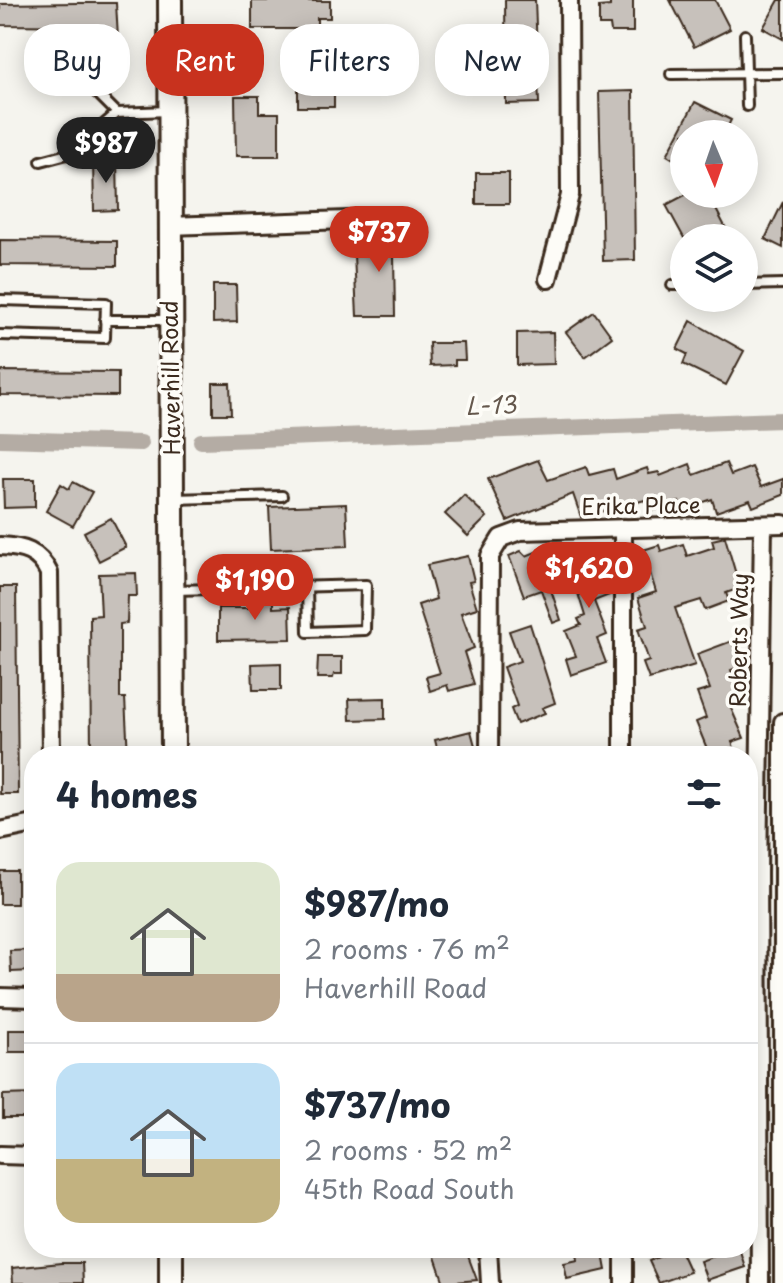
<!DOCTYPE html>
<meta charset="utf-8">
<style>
:root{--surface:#fff;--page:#f6f6f7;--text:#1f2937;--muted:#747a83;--line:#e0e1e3;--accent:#c8321e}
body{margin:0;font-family:"Playpen Sans",sans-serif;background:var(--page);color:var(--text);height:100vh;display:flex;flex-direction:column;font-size:30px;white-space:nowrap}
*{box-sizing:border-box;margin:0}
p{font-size:26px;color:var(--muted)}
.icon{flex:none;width:44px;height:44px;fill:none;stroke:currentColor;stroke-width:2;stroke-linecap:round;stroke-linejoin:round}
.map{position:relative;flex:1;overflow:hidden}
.sheet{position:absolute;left:24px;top:746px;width:734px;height:512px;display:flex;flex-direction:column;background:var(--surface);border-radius:32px;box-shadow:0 4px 20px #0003}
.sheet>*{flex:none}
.guide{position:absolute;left:24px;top:24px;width:736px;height:72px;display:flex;gap:16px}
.needle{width:52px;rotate:178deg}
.fabs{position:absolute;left:670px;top:120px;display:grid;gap:16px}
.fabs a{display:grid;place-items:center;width:88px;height:88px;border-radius:50%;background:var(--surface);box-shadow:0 4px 20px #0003;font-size:40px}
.price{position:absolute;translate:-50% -68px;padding:0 18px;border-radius:28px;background:var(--accent);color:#fff;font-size:26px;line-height:52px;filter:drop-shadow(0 2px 4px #0008)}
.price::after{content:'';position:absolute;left:50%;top:48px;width:24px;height:18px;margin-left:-12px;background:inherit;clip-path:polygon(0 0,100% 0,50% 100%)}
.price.active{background:#222;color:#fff}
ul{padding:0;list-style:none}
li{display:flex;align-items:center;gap:24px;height:200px;padding:0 32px}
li+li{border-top:2px solid var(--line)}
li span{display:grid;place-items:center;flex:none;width:224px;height:160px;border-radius:24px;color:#555}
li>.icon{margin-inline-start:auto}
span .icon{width:96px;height:96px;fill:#fffc;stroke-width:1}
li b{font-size:34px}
h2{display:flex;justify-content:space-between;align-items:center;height:96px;padding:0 32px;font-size:34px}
.pill{padding:0 28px;border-radius:32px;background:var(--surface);box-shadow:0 4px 20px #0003;font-size:28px;line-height:72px}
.pill.active{background:var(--accent);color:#fff}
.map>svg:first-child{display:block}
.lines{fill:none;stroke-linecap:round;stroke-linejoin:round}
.canal{stroke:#b4aca4;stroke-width:16}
.building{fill:#c7c1bb;stroke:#3b2a1e;stroke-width:2}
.lane-casing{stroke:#3b2a1e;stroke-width:14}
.street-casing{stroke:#3b2a1e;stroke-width:22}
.secondary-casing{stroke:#3b2a1e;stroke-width:28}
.lane{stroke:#fdfcf7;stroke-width:8}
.street{stroke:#fdfcf7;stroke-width:16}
.secondary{stroke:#fdfcf7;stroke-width:22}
.labels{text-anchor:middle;stroke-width:7;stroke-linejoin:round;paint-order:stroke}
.street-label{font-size:22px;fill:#3b2a1e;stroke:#fdfcf7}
.water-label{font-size:24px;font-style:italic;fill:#65584d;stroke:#fdfcf7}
</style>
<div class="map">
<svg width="783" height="1283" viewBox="0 0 783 1283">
<rect width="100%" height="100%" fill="#f5f4ee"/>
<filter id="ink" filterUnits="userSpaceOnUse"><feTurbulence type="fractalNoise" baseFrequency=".0125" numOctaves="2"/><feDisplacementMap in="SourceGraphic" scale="16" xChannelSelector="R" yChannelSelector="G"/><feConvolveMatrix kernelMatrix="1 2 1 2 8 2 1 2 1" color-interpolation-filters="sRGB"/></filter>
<g filter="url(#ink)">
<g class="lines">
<!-- canal -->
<g class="canal">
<path d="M0,439L141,443"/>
<path d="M201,441L783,420"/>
</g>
</g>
<!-- building -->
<g class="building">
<path d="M505,0H535L539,103L506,104Z"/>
<path d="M610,0H633V32H611L610,25H599V7L610,6Z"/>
<path d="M670,0H715L730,29L694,47Z"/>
<path d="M779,0H783V39L763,28Z"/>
<path d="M252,1H330V18H317V29H252Z"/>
<path d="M79,3H116L119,56L98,57L97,26L0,25V4Z"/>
<rect x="298" y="79" width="36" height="28"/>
<path d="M633,91L635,260L603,261L599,92Z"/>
<path d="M235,96H259V113H279V156H236Z"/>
<path d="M695,102L731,120L724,134H684V165L667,155Z"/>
<path d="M117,159L118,210L94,211L93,160Z"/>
<rect x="476" y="173" width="33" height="31"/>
<path d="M687,194H708L731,238H684L666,205Z"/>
<path d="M783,202V248L765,239Z"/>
<path d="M403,223V255H394L395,316H357L354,255H378V224Z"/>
<path d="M0,240L117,241V266L0,265Z"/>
<path d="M213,285H236L237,322L213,323Z"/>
<path d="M594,312L612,337L585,357L566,332Z"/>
<path d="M691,321L744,351L726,385L683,364L687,354L677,349Z"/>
<path d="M553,332L554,364L517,365V333Z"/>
<path d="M429,343H464L465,360H455V365L430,366Z"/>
<path d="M0,371L118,372V396L0,395Z"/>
<path d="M213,383H230L231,414H213Z"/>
<path d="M538,460L548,480L586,467L589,475L613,469L616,479L647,468L649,474L659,472L660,476L690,464L694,475L726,463L731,475L752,467L761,487L783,479V495L753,507L750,500L716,512L712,499L682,510L679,502L649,512L645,500L581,517L573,494L507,521L488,479Z"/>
<path d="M3,479H35V507L4,508Z"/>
<path d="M73,482L92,492L73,526L46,511L61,484L69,489Z"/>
<path d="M464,495L487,517L468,536L445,514Z"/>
<path d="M346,504L348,546L271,549L269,507Z"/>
<path d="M111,518L126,547L99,561L84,532Z"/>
<path d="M725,537L740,588L726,593L729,601L705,610L701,600L675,608L695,665L649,679L643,663L649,661L638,629L647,626L638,598L656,592L643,550L659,545L661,551L683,544L687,556L714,547L712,540Z"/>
<path d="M606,547L612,563L602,567L612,594L594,601L607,635L597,639L606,663L571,675L566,659L576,656L566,631L581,625L578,619L585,616L568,561Z"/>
<path d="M521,551L526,556L538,551L561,620L553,623L541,590L524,596L509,556Z"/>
<path d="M468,556L474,581L469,582L477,608L461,613L474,648L464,652L474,684L449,691L447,685L430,691L426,677L440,673L418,605L436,599L427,565Z"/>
<path d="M136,573L137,596H128L127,623L120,624V698H125L128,756H91L90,616L101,615L99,574Z"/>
<path d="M0,587H16L18,794H0Z"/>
<path d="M253,596H273V608L290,607L291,639L218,640V608H253Z"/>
<path d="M530,624L555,703L542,708L545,713L517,724L511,709L517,706L503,667L520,661L509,631Z"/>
<path d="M732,641L742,666L731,670L742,702L730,706L744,738L732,742L737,756H710L696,722L706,718L697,693L710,689L697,654Z"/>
<path d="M318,657H342V674H334L333,678H317Z"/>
<path d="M281,663V690H253L252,664Z"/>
<path d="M385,698V719L350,720L349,699Z"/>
<path d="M471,731L477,753L439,756L435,740Z"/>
<rect x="0" y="871" width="17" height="33"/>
<path d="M34,950V971L11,972L10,951Z"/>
<rect x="9" y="1030" width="25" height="22"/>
<path d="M34,1094V1118H3V1095Z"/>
<path d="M432,1248H465L477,1280L444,1283Z"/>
<path d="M679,1248L690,1272L659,1283L649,1261Z"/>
<path d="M715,1248H739L745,1267L707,1280L700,1261L718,1255Z"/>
<path d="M602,1249L606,1270L567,1279L564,1263L578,1260L577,1254Z"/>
<path d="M61,1263H82L83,1283H13L12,1268Z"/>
</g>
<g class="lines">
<!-- lane casing -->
<g class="lane-casing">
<g id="lane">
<path d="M745,35L747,106"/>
<path d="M33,51L61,57L117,113L168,111"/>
<path d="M671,74L783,73"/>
<path d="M41,161L71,153L117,113"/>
<path d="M672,285H684"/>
<path d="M744,285L783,284"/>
<path d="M0,300L106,303L105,338L0,335"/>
<path d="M105,320H169"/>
<path d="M173,499L282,496"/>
<path d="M174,590L366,585L365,630L308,632L307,586"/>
</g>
</g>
<!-- street casing -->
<g class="street-casing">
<g id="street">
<path d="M168,226L348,220"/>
<path d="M548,279L570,195L569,0"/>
<path d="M623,528V756"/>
<path d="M0,546C23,547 39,551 49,573L51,756"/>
<path d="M489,756L490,556L501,538L520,531L783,524"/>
<path d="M0,831L34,824"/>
<path d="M0,997L34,998"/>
<path d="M0,1155L34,1156"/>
<path d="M488,1248L490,1283"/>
<path d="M624,1248V1283"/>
<path d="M760,1283L758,873L763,525"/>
<path d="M783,1283V722"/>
</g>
</g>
<!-- secondary casing -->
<g class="secondary-casing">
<g id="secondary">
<path d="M170,0L173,756"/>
<path d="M171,1248V1283"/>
</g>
</g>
<!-- lane -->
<use href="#lane" class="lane"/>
<!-- street -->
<use href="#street" class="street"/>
<!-- secondary -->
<use href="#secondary" class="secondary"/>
</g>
</g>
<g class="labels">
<!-- street labels -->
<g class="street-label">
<text transform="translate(171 378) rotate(-91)" y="8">Haverhill Road</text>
<text transform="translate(641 506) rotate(-1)" y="8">Erika Place</text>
<text transform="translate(739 640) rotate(-89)" y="8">Roberts Way</text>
</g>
<!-- water labels -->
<g class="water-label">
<text transform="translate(491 406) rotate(-2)" y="8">L-13</text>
</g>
</g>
</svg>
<div class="fabs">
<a><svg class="needle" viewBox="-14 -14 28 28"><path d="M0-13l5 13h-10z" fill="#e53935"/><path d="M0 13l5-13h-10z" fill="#747a83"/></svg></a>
<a><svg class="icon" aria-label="layers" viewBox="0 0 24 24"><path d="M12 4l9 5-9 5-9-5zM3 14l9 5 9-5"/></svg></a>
</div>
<b class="price active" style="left:106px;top:185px">$987</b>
<b class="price" style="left:379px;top:274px">$737</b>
<b class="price" style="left:589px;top:610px">$1,620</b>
<b class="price" style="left:255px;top:622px">$1,190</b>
<div class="guide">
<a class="pill">Buy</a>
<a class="pill active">Rent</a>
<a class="pill">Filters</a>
<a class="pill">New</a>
</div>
<section class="sheet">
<h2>4 homes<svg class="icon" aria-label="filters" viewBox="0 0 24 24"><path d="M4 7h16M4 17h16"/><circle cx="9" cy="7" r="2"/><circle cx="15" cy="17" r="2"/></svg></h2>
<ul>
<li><span style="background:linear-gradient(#dfe7d0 70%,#b9a48a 0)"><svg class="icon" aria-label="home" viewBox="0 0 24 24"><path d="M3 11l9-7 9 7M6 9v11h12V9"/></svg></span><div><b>$987/mo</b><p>2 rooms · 76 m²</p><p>Haverhill Road</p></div></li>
<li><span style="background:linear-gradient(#bfe0f5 60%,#c2b280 0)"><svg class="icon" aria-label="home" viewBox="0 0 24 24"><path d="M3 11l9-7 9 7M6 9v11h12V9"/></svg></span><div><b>$737/mo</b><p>2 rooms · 52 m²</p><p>45th Road South</p></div></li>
</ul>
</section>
</div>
